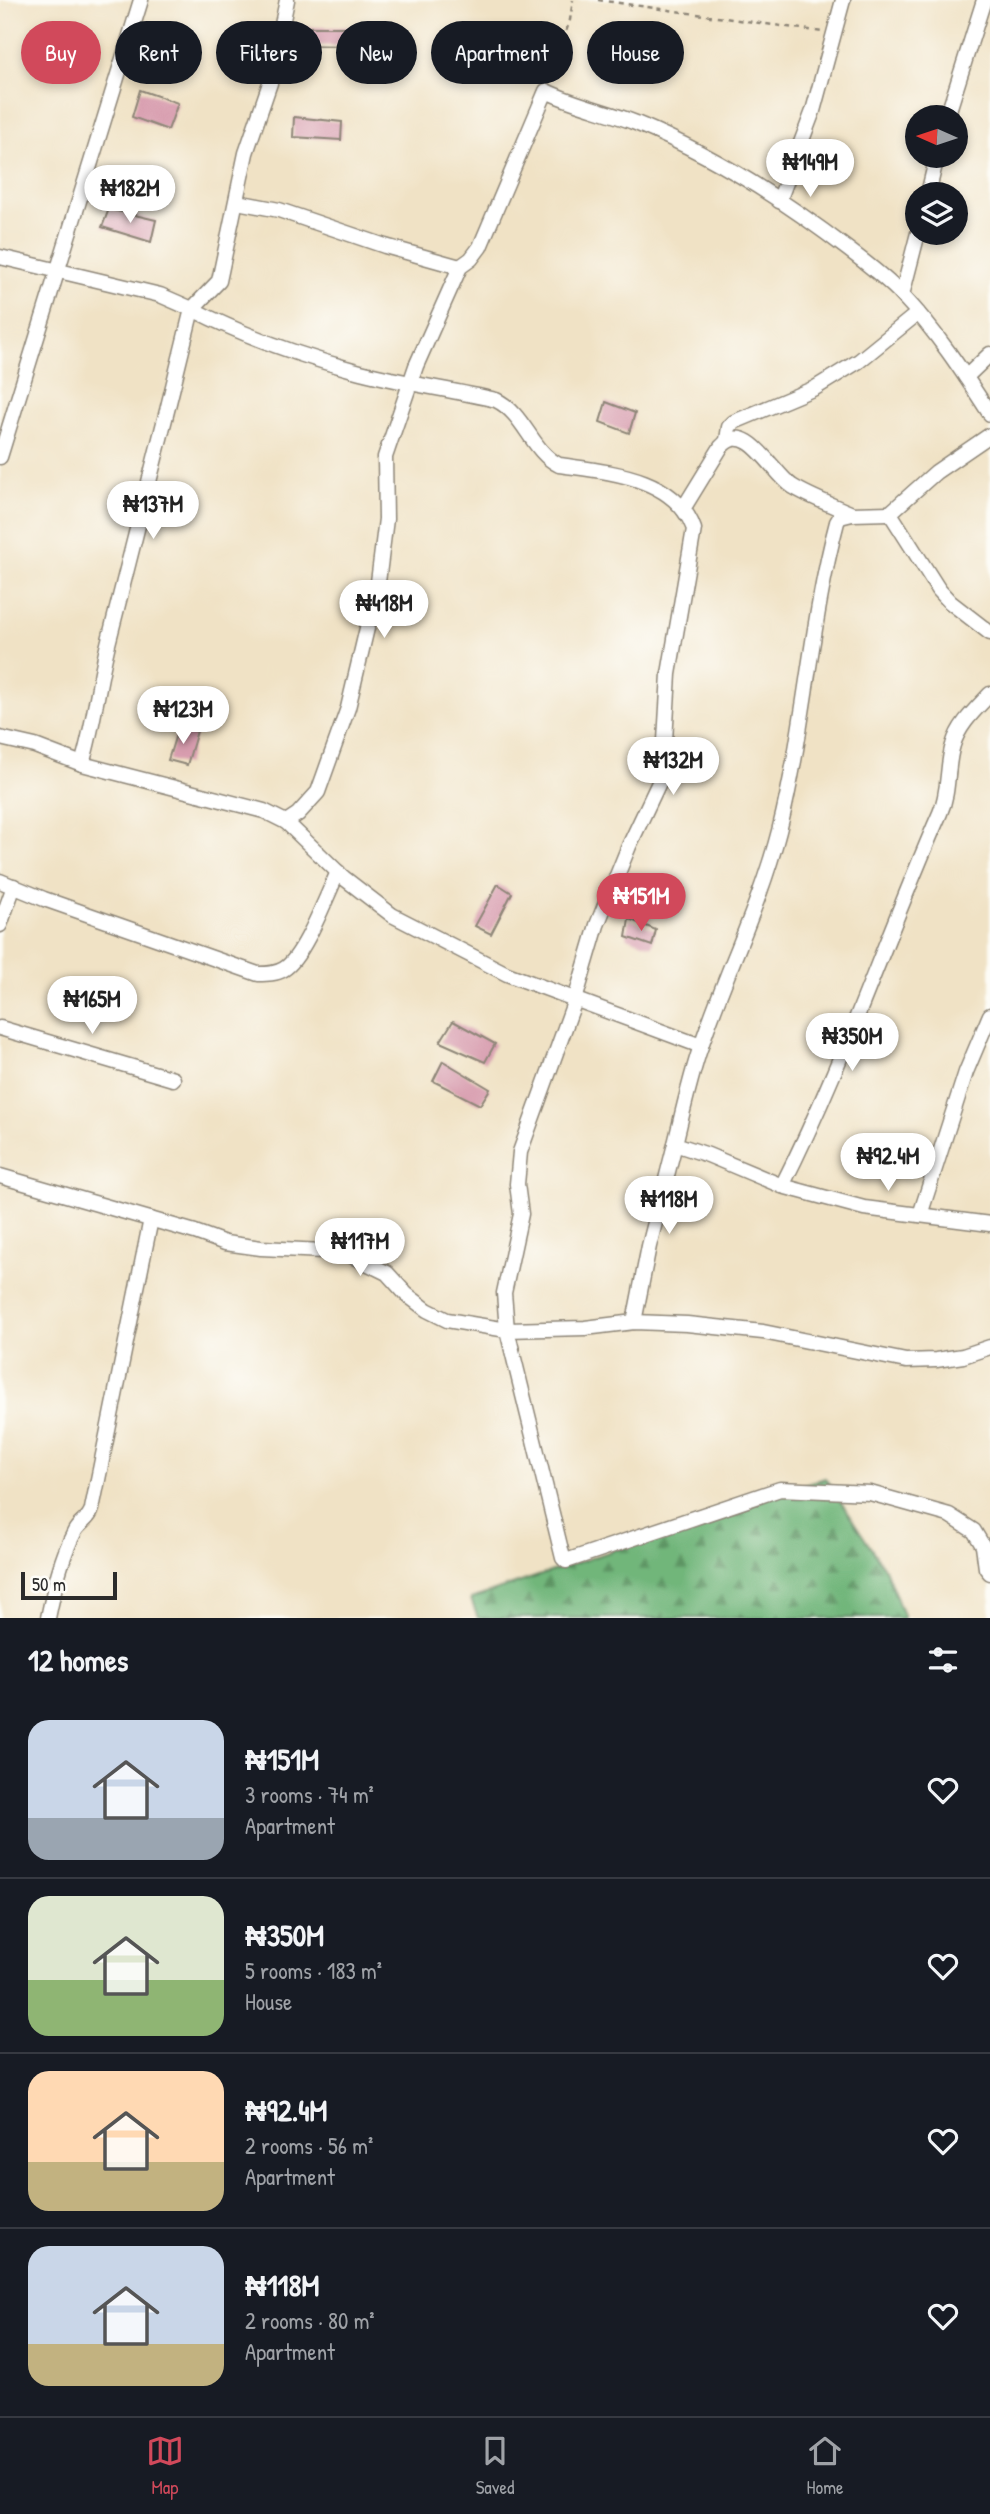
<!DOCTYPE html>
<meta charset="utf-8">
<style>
:root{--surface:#171b24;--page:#20242c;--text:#f1f3f6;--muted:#9ea1a6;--line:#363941;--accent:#d1495b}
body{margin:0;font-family:"Patrick Hand",sans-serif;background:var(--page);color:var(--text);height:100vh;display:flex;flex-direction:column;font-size:26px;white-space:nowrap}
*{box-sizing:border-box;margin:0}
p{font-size:23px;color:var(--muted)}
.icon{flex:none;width:38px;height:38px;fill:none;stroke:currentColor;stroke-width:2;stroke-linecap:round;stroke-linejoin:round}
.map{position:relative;height:1618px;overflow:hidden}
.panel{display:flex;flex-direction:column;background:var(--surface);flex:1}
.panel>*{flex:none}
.banner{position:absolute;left:21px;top:21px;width:948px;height:63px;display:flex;gap:14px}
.needle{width:46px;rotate:273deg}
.fabs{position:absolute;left:905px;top:105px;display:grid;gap:14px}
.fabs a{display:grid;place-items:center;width:63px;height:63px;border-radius:50%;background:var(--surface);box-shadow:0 4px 10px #0003;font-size:35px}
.scale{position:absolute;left:21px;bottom:18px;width:96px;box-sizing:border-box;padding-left:7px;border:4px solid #2b2b2b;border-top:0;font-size:19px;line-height:24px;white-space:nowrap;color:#2b2b2b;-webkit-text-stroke:5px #fdfcf7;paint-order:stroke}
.price{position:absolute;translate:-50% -60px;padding:0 16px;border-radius:24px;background:#fff;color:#222;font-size:23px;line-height:46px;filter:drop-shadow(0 2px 4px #0008)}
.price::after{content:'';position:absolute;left:50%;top:42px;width:21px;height:16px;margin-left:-10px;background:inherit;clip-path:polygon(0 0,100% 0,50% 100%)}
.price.current{background:var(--accent);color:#fff}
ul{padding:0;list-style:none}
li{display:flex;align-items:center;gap:21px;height:175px;padding:0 28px}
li+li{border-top:2px solid var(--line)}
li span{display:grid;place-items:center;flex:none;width:196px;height:140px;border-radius:21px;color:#555}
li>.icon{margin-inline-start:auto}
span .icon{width:84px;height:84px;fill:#fffc;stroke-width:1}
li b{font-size:30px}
h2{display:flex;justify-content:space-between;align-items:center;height:84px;padding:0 28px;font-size:30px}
.tag{padding:0 24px;border-radius:32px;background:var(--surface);box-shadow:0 4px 10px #0003;font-size:24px;line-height:63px}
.tag.current{background:var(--accent);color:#fff}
.tab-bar{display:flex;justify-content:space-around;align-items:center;height:98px;border-top:2px solid var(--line);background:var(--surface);font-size:19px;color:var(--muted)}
.tab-bar a{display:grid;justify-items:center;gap:4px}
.tab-bar .current{color:var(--accent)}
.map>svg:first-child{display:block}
.forest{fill:url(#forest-firs);stroke:#4e7052;stroke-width:2}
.building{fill:#d89daf}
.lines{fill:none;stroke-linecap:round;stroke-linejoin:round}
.minor-casing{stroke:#8e8678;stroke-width:17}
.path{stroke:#8e8678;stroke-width:2.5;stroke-dasharray:5 5;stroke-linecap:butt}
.minor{stroke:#fff;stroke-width:14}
</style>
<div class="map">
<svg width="990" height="1618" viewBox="0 0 990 1618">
<defs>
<pattern id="forest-firs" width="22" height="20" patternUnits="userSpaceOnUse" patternTransform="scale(1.75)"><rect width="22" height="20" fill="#71b67a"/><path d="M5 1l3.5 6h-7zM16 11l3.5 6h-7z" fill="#5d9464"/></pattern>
</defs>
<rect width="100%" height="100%" fill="#fdfcf7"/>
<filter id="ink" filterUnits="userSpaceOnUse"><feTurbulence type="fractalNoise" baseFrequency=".0143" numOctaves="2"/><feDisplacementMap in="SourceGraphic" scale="14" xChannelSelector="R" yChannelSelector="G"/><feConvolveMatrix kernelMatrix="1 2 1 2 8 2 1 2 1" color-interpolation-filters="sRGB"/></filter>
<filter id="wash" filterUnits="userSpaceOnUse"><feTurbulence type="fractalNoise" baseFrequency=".00686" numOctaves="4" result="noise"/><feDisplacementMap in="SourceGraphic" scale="28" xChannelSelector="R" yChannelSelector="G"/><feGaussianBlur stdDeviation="1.57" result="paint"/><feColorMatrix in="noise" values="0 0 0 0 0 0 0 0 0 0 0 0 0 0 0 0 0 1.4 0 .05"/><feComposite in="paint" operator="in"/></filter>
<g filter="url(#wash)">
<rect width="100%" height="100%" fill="#f0e2c5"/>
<!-- forest -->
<path class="forest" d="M825,1478L886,1571L904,1618H478L471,1599Z"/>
<g id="blocks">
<!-- building -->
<g class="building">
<path d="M299,27H351L350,46L295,45Z"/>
<path d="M140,90L178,103L168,130L132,117Z"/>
<path d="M294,117L342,122L341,140L293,137Z"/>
<path d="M109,209L156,220L151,242L102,227Z"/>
<path d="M606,402L635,413L629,433L600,422Z"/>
<path d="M178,728L197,731L187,765L168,760Z"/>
<path d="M498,884L512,893L491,934L475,926Z"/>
<path d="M629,919L656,930L652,946L626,937Z"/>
<path d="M453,1021L495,1044L485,1062L440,1042Z"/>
<path d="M443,1061L490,1089L480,1105L433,1081Z"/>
</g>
</g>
</g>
<g filter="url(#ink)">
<use href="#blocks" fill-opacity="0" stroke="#8e8678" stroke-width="2"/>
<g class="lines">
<!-- minor casing -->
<g class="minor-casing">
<g id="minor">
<path d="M947,117L984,0"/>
<path d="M928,194L937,156"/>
<path d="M779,201L813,111L843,0"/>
<path d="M237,202L279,210L385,246L460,267"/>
<path d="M0,257L160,295L192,309L219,281L246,153L270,83L287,0"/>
<path d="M902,295L918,233"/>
<path d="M966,377L990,354"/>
<path d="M990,435L936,472L890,513L939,590L950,602L990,633"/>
<path d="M727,440L729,427L734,422L815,388L859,361L918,313"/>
<path d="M0,457L141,0"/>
<path d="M683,509L721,447C747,418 772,473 792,486C810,497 832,505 852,514"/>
<path d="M890,513L852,514L840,517L837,522C810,623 805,729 779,831C760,905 725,974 701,1046C690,1078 683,1111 675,1144L708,1155L782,1186C843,1065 886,936 940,813C950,791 946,767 953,745C959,724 976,709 990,694"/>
<path d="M0,738L35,746L82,764L264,811L286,822L344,878L392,915L507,974L701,1046"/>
<path d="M82,764C94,725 98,684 108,644C136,533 165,421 192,309C243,335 297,355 353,370C400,383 448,389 496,400C525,414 531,451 559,465C607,472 675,476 694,529L669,674L663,774L629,846L597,925L575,1000L520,1152L517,1184L521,1214L504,1293L507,1330L585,1328L634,1322L687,1324L763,1332L906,1361L936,1360L963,1356L990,1347"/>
<path d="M286,822L298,814L318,792L348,708L378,582L386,519L385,457L416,366L460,267L471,259L480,247L546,91C575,105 606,111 636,123C712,154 784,200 849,250C867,264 886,278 902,295C936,331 963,372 990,414"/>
<path d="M0,881L44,899L258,974C267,974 276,974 284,969C304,957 327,895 338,872"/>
<path d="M0,925L14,886"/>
<path d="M0,1028L173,1079"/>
<path d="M0,1176L195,1232L225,1243L261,1248L344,1252L387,1273L406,1294L427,1310L447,1320L507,1330L563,1558L566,1561L780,1489L870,1493L949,1515L974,1531L983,1546L986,1568L990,1573"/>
<path d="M782,1186L864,1208L990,1224"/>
<path d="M920,1215L966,1072L990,1015"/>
<path d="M634,1322L649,1246L675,1144"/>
<path d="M48,1618C54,1589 61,1557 75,1531C80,1522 89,1520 92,1509L151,1219"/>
</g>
</g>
<!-- path -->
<g class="path">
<path d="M598,0L823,32"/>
<path d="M550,78L570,20L573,0"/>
</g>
<!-- minor -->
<use href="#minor" class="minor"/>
</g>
</g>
</svg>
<div class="fabs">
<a><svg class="needle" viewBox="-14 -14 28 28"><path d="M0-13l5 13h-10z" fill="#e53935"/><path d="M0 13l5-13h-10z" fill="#9ea1a6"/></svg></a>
<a><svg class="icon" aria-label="layers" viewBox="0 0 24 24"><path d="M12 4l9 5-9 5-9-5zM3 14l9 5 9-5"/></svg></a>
</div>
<div class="scale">50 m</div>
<b class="price" style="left:810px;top:199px">₦149M</b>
<b class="price" style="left:130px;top:225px">₦182M</b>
<b class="price" style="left:153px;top:541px">₦137M</b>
<b class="price" style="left:384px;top:640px">₦418M</b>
<b class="price" style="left:183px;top:746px">₦123M</b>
<b class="price" style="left:673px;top:797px">₦132M</b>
<b class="price current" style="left:641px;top:933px">₦151M</b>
<b class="price" style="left:92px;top:1036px">₦165M</b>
<b class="price" style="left:852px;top:1073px">₦350M</b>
<b class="price" style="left:888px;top:1193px">₦92.4M</b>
<b class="price" style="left:669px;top:1236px">₦118M</b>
<b class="price" style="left:360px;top:1278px">₦117M</b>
<div class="banner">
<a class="tag current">Buy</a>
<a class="tag">Rent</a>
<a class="tag">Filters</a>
<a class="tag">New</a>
<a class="tag">Apartment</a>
<a class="tag">House</a>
</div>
</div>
<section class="panel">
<h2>12 homes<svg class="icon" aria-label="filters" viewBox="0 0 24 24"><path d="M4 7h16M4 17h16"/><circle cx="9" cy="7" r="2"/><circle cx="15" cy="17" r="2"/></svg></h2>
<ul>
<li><span style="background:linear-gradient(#c9d6e8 70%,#9aa5b1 0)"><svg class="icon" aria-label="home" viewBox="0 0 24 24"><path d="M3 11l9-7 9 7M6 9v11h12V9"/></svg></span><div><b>₦151M</b><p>3 rooms · 74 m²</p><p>Apartment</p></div><svg class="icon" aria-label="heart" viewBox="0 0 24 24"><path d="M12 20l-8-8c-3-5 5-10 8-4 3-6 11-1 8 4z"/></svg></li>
<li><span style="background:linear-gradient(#dfe7d0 60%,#8fb573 0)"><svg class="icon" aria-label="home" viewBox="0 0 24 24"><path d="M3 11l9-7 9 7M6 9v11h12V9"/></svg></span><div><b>₦350M</b><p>5 rooms · 183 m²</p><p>House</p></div><svg class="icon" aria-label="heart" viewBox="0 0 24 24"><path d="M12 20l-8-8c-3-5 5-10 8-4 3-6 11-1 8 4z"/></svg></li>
<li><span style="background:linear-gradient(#ffd9b3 65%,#c2b280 0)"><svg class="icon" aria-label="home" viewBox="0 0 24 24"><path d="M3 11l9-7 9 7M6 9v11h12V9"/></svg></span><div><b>₦92.4M</b><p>2 rooms · 56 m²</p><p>Apartment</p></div><svg class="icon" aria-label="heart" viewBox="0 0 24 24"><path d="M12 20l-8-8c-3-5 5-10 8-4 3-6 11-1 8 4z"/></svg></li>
<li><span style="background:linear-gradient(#c9d6e8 70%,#c2b280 0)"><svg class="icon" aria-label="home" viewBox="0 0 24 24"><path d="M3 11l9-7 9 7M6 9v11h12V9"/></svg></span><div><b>₦118M</b><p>2 rooms · 80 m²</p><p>Apartment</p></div><svg class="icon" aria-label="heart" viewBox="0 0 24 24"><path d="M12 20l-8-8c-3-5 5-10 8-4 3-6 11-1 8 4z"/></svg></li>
</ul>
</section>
<nav class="tab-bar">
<a class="current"><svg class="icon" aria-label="map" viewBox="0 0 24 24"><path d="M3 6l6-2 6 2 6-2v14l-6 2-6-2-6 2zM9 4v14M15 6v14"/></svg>Map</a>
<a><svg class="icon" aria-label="saved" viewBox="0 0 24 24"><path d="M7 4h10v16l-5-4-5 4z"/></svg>Saved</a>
<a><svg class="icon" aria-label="home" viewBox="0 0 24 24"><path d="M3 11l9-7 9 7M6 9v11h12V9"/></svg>Home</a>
</nav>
